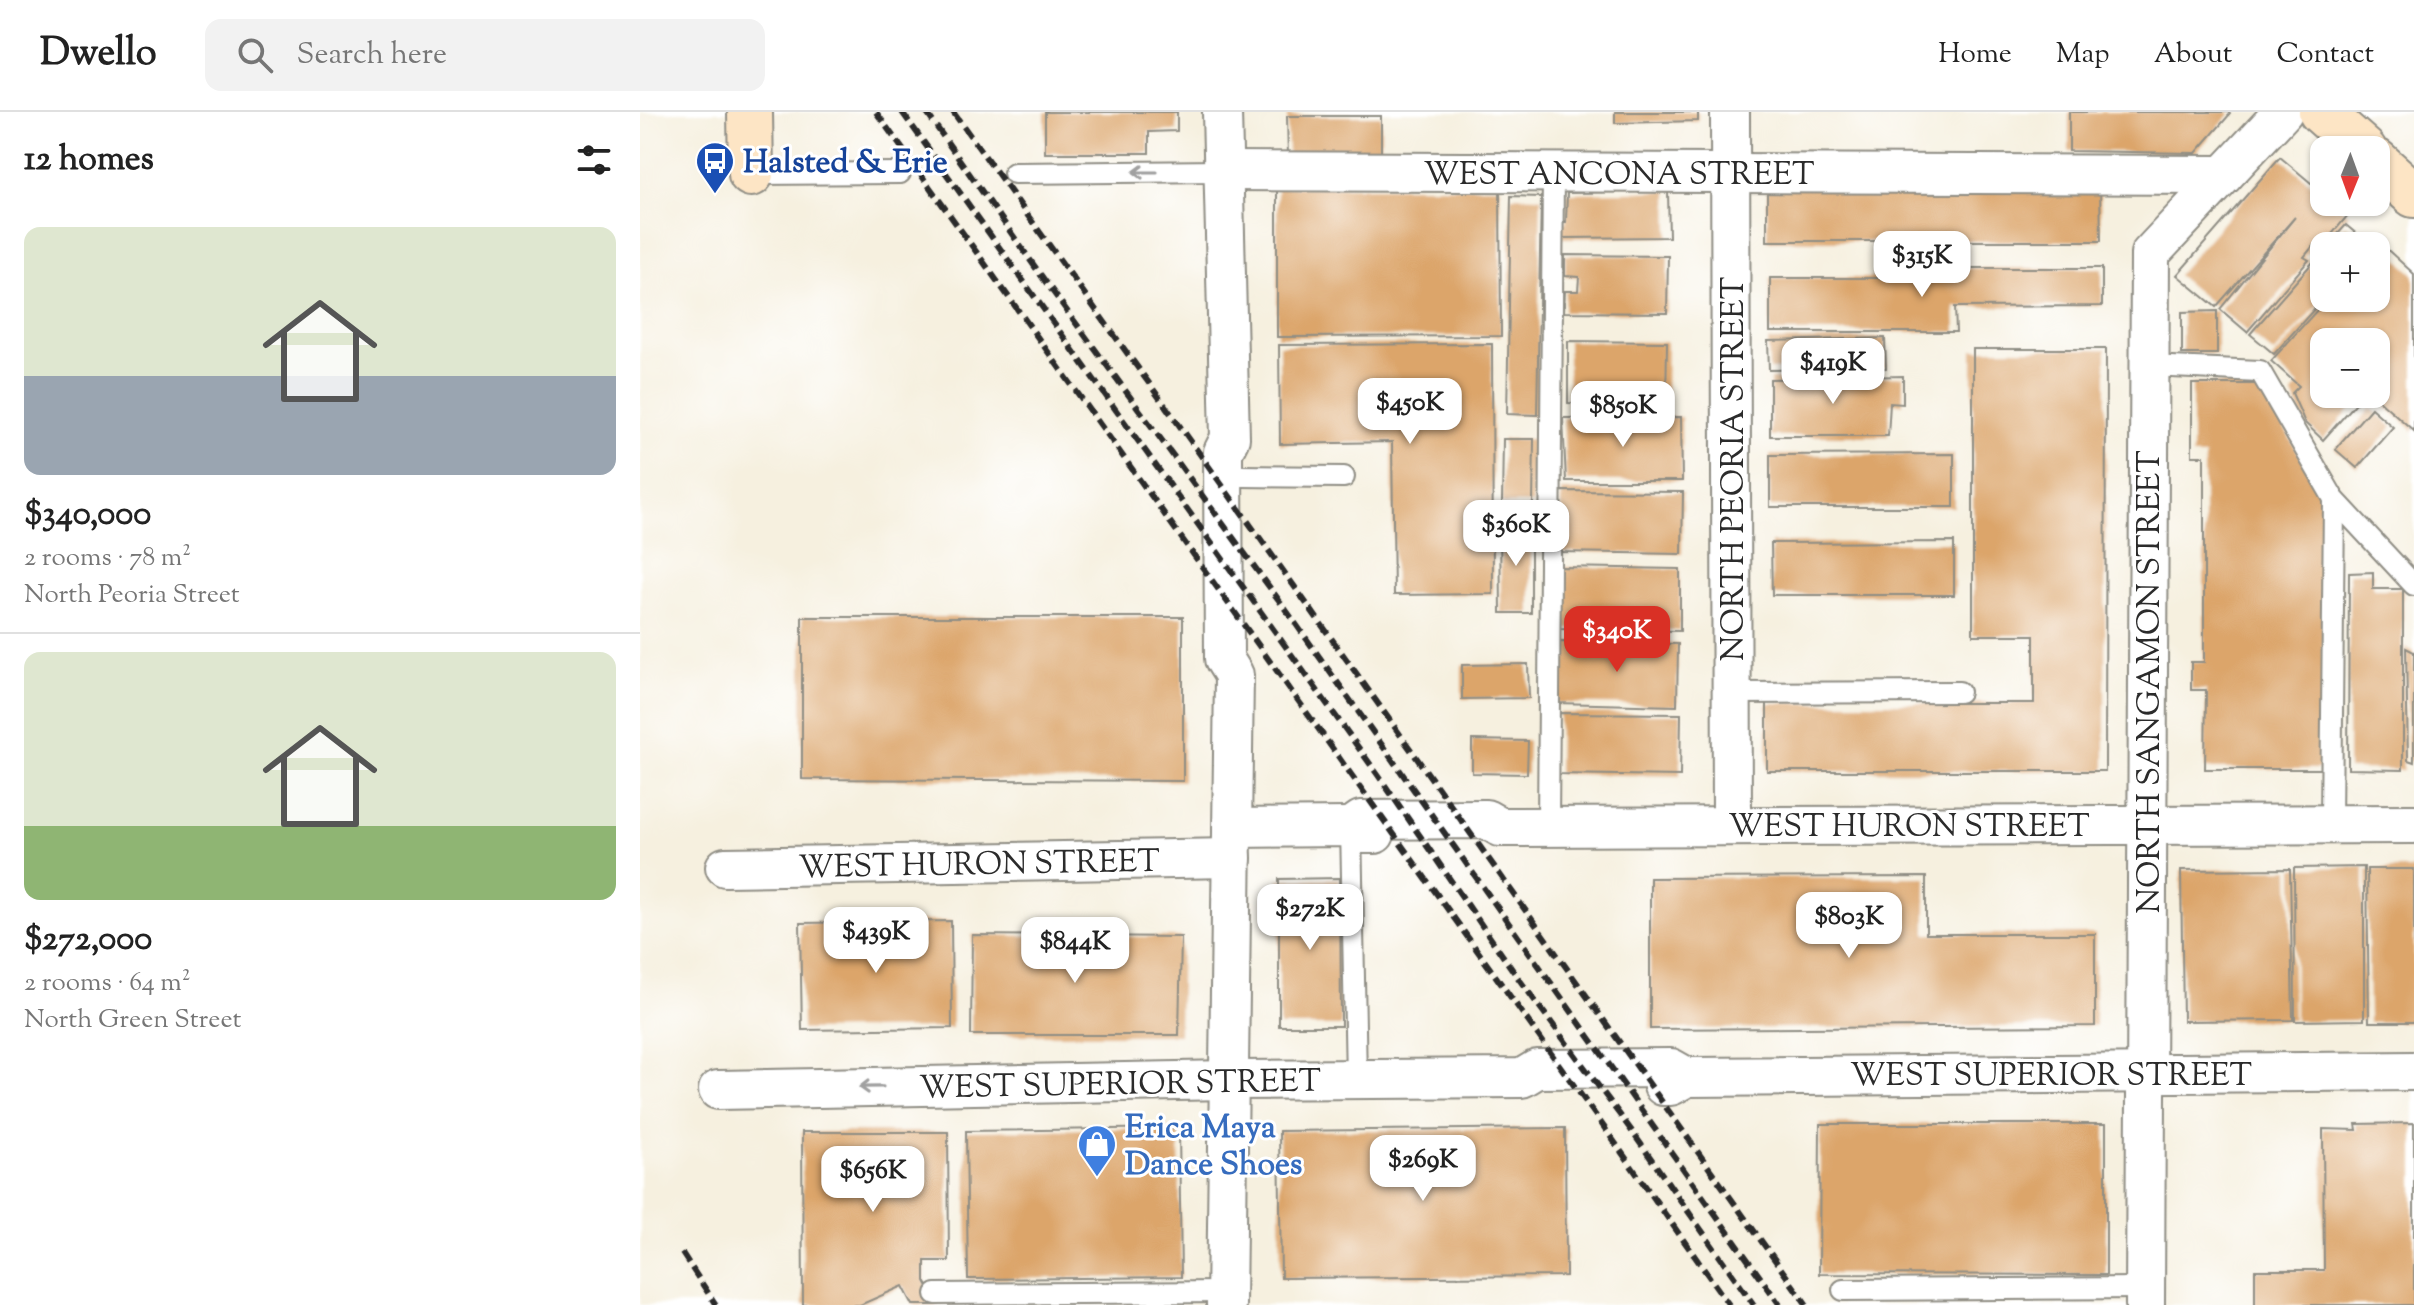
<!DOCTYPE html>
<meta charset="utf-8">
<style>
:root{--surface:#fff;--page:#f2f2f2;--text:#222;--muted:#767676;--line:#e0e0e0;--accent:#d93025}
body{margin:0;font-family:"Sorts Mill Goudy",serif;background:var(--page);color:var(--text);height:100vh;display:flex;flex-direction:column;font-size:30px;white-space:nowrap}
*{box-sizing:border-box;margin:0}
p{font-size:26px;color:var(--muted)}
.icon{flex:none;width:44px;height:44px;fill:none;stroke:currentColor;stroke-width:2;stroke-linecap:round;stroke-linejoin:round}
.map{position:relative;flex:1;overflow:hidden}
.details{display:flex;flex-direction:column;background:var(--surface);width:640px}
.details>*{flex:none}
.needle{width:52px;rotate:181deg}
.fabs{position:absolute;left:1670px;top:24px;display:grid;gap:16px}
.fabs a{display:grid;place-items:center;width:80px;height:80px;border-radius:16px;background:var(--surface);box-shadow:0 2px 6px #0004;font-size:40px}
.price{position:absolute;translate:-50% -68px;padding:0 18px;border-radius:16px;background:#fff;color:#222;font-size:26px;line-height:52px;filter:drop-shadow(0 2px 4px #0008)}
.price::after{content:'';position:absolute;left:50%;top:48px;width:24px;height:18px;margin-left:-12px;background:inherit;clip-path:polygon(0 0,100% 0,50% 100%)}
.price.active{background:var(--accent);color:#fff}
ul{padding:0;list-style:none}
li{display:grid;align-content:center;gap:16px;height:424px;padding:0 24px}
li+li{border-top:2px solid var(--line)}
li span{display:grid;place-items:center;height:248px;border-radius:16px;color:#555}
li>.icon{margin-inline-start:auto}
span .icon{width:144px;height:144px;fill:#fffc;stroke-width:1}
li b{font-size:34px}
h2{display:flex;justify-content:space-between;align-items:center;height:96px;padding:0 24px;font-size:34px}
header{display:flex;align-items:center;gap:48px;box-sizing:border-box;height:112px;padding:0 40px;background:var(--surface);border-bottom:2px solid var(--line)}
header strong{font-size:38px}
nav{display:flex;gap:44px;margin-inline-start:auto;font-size:28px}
.search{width:560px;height:72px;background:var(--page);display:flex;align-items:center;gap:20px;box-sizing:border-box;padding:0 28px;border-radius:16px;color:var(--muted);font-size:30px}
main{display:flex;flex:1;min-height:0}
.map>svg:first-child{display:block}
.building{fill:#dca56a}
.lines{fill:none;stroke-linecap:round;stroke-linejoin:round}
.lane-casing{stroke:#908e85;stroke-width:24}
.street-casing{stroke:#908e85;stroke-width:42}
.secondary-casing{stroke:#908e85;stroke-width:48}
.lane{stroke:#fff;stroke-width:20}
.street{stroke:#fff;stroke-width:38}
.secondary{stroke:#fde5c5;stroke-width:44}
.rail{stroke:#2b2b2b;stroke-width:6;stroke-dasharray:12 6;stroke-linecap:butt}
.oneway{stroke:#a0a0a0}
.labels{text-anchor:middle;stroke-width:6;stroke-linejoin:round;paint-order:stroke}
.transit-label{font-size:32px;font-weight:bold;fill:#164399;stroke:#fff;text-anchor:start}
.street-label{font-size:32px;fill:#2b2b2b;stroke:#fff}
.shop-label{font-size:32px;font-weight:bold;fill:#366cbe;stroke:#fff;text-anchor:start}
</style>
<header>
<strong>Dwello</strong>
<div class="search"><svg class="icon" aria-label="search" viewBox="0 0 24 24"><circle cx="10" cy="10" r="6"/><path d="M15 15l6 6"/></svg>Search here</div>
<nav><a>Home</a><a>Map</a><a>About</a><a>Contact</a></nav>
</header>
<main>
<section class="details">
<h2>12 homes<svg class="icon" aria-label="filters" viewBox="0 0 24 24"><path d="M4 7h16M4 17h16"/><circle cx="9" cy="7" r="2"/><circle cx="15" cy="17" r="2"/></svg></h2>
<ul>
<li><span style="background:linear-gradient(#dfe7d0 60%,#9aa5b1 0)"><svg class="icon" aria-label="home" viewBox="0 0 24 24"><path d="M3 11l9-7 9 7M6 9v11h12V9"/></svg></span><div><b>$340,000</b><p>2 rooms · 78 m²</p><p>North Peoria Street</p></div></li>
<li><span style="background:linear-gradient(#dfe7d0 70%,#8fb573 0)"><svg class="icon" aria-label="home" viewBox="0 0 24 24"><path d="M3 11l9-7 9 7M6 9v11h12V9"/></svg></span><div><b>$272,000</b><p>2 rooms · 64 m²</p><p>North Green Street</p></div></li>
</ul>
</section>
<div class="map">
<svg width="1774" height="1193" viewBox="0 0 1774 1193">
<rect width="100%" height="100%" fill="#fff"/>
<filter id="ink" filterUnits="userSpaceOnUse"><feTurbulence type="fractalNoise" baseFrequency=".0125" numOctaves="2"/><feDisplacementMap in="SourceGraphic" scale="16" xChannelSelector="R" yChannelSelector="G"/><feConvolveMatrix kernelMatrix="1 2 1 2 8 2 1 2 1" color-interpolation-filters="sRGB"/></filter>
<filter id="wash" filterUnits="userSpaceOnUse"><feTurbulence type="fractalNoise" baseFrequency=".006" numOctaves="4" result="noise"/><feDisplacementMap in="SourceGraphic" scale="32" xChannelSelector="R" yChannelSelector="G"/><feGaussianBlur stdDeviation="1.8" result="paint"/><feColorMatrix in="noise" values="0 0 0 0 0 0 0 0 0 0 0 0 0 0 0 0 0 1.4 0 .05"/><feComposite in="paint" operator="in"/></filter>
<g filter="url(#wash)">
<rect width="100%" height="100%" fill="#f6f0df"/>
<g id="blocks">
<!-- building -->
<g class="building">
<path d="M405,0H537V19L509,20V41H405Z"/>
<path d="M975,0H1058V9L975,11Z"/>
<path d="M1429,0H1588L1590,2L1556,41L1429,39Z"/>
<path d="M647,4H741V45H648Z"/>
<path d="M1640,45L1684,82V90H1694L1709,102L1682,134L1677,129L1664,145L1669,148L1607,220L1580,197L1655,105L1576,195L1537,163Z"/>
<path d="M637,75H860L861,224L637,225Z"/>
<path d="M1127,75H1460L1461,129H1127Z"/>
<path d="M1028,79L1029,125L920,126L921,110H926L927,81Z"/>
<path d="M871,84L901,85L897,303L867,302Z"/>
<path d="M1706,113L1725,129L1721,134H1687Z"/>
<path d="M1738,129L1774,162V319L1732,282H1736V230H1684V282H1724L1683,328L1665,311L1652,281L1659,274L1631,249L1688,186H1736V134H1733Z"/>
<path d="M925,143L1028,144L1027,201L924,200L925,179H938L939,165L925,164Z"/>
<path d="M1673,150L1679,156L1684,150V186L1634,242L1610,222Z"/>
<path d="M1313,156H1462V194L1315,195L1316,220H1130V166H1313Z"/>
<path d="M1577,199V242H1542V200Z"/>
<path d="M1245,226L1246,256L1129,258L1128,229Z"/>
<path d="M928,229L1027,230L1026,293L928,291Z"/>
<path d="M852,232L853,482L754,483L752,330L640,332L639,233Z"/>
<path d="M1333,237H1466L1465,659H1127V591H1394V523H1333Z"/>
<path d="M1263,264V292L1250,291L1248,324H1130V267Z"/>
<path d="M1552,272H1618L1683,382V657H1565L1566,578H1551V550H1564V344H1552Z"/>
<path d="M1731,296L1753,315L1717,356L1695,337Z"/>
<path d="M1041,305L1042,369H926L923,306Z"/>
<path d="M863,327H894L893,392H862Z"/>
<path d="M1314,342V395H1130V343Z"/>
<path d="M921,379L1043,380L1042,442L920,440Z"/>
<path d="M860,411H891V501H861Z"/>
<path d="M1314,430V483H1132L1131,431Z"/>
<path d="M919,455L1040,457V519L918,517Z"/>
<path d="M1733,460V477H1763V658L1708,657L1709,461Z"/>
<path d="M162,505H543V669L162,667Z"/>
<path d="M917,530L1038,532L1037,594L916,591Z"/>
<path d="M1766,536L1774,540V650L1768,648Z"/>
<path d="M888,552L889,586L822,587V553Z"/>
<path d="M919,601L1041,602L1040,664L918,662Z"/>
<path d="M832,628L888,629L887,662L832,661Z"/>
<path d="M1724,755V908L1655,909L1654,756Z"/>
<path d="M1650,757L1653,908L1543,909L1541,758Z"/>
<path d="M1727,757H1774V910H1729Z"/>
<path d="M1286,765V822H1455V914L1010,917V766Z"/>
<path d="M700,766L701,914H639V767Z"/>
<path d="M311,809L312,916L162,918L160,811Z"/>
<path d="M332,823L541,825L539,923H331Z"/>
<path d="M1774,1011V1193H1615V1158H1684L1683,1017L1717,1018L1716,1012Z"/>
<path d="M1180,1012H1466V1163L1179,1162Z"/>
<path d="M539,1016L541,1165L328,1167L326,1019Z"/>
<path d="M925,1016L926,1164L641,1166L639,1019Z"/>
<path d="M162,1020H308L309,1149H285V1169L298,1193H273L263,1174L220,1193H163Z"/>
</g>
</g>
</g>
<g filter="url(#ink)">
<use href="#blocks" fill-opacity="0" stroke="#908e85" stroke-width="2"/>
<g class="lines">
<!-- lane casing -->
<g class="lane-casing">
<g id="lane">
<path d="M374,61L583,59"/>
<path d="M111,62L260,61"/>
<path d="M1509,254L1620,259L1694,387L1774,473"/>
<path d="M601,364L704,365"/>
<path d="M1093,581L1319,580"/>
<path d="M1691,712L1694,387"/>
<path d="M908,714L913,60"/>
<path d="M711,715L716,967"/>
<path d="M1203,1178L1505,1176"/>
<path d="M296,1182L587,1180"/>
</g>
</g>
<!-- street casing -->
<g class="street-casing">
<g id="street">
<path d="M582,0L590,326L583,340L584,547L594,563L586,1193"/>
<path d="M1090,0L1092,713"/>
<path d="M583,59L1584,63"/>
<path d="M711,715L721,708L846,707L860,715L1774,712"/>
<path d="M592,716L711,715L721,722H735"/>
<path d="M85,755L592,746"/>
<path d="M1023,974H1031L1047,965L1774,959"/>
<path d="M78,978L589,968L882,966L897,957L1031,956L1047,965"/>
<path d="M1505,1193L1510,142L1643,0"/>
</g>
</g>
<!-- secondary casing -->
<g class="secondary-casing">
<g id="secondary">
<path d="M110,0L111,62"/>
<path d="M1681,0L1724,38"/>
<path d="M1736,49L1774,83"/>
</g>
</g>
<!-- lane -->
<use href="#lane" class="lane"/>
<!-- street -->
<use href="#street" class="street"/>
<!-- secondary -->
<use href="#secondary" class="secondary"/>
<!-- rail -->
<g class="rail">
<path d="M236,0L966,1018L1089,1193"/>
<path d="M262,0L738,663L876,863L991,1018L1114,1193"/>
<path d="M286,0L405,169L641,491L1140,1193"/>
<path d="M313,0L542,317L1167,1193"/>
<path d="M42,1141L76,1193"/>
</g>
</g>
<!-- one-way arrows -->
<defs><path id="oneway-shaft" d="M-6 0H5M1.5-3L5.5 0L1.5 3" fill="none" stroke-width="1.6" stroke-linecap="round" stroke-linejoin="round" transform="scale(2)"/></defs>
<g class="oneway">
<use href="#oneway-shaft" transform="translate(505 60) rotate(180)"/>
<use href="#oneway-shaft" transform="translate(231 975) rotate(179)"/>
</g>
</g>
<!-- icons -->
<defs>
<g id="bus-pin" transform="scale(2)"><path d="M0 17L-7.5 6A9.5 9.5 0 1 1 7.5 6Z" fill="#1a4fb4" stroke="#fff"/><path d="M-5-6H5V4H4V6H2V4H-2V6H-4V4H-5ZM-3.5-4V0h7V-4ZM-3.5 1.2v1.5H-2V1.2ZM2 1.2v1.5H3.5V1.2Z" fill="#fff"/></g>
<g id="shop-pin" transform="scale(2)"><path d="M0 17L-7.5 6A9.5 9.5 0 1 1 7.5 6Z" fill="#3f7fe0" stroke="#fff"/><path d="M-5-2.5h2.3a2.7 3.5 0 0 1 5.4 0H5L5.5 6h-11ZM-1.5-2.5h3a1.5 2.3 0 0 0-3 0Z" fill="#fff"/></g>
</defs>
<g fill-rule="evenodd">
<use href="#bus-pin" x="75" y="49"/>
<use href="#shop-pin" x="457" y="1032"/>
</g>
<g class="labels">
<!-- transit labels -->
<g class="transit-label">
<text x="103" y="60">Halsted &amp; Erie</text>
</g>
<!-- street labels -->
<g class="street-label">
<text x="979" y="72">WEST ANCONA STREET</text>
<text transform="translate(1092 357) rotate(-90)" y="11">NORTH PEORIA STREET</text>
<text transform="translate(1508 570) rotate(-90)" y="11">NORTH SANGAMON STREET</text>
<text x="1269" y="724">WEST HURON STREET</text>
<text transform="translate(339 751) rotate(-1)" y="11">WEST HURON STREET</text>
<text x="1411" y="973">WEST SUPERIOR STREET</text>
<text transform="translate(480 971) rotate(-1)" y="11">WEST SUPERIOR STREET</text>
</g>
<!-- shop labels -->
<g class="shop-label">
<text x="485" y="1025">Erica Maya<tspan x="485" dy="37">Dance Shoes</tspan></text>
</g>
</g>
</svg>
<div class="fabs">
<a><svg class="needle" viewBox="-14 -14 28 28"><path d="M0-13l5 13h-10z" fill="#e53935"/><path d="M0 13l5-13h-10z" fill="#767676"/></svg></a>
<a>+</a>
<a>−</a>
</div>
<b class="price" style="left:1282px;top:187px">$315K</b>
<b class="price" style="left:1193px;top:294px">$419K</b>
<b class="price" style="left:770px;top:334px">$450K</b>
<b class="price" style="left:983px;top:337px">$850K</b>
<b class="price" style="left:876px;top:456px">$360K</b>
<b class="price active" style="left:977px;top:562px">$340K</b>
<b class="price" style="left:670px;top:840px">$272K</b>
<b class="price" style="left:1209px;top:848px">$803K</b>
<b class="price" style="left:236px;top:863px">$439K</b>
<b class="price" style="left:435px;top:873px">$844K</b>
<b class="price" style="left:783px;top:1091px">$269K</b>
<b class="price" style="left:233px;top:1102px">$656K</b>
</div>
</main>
